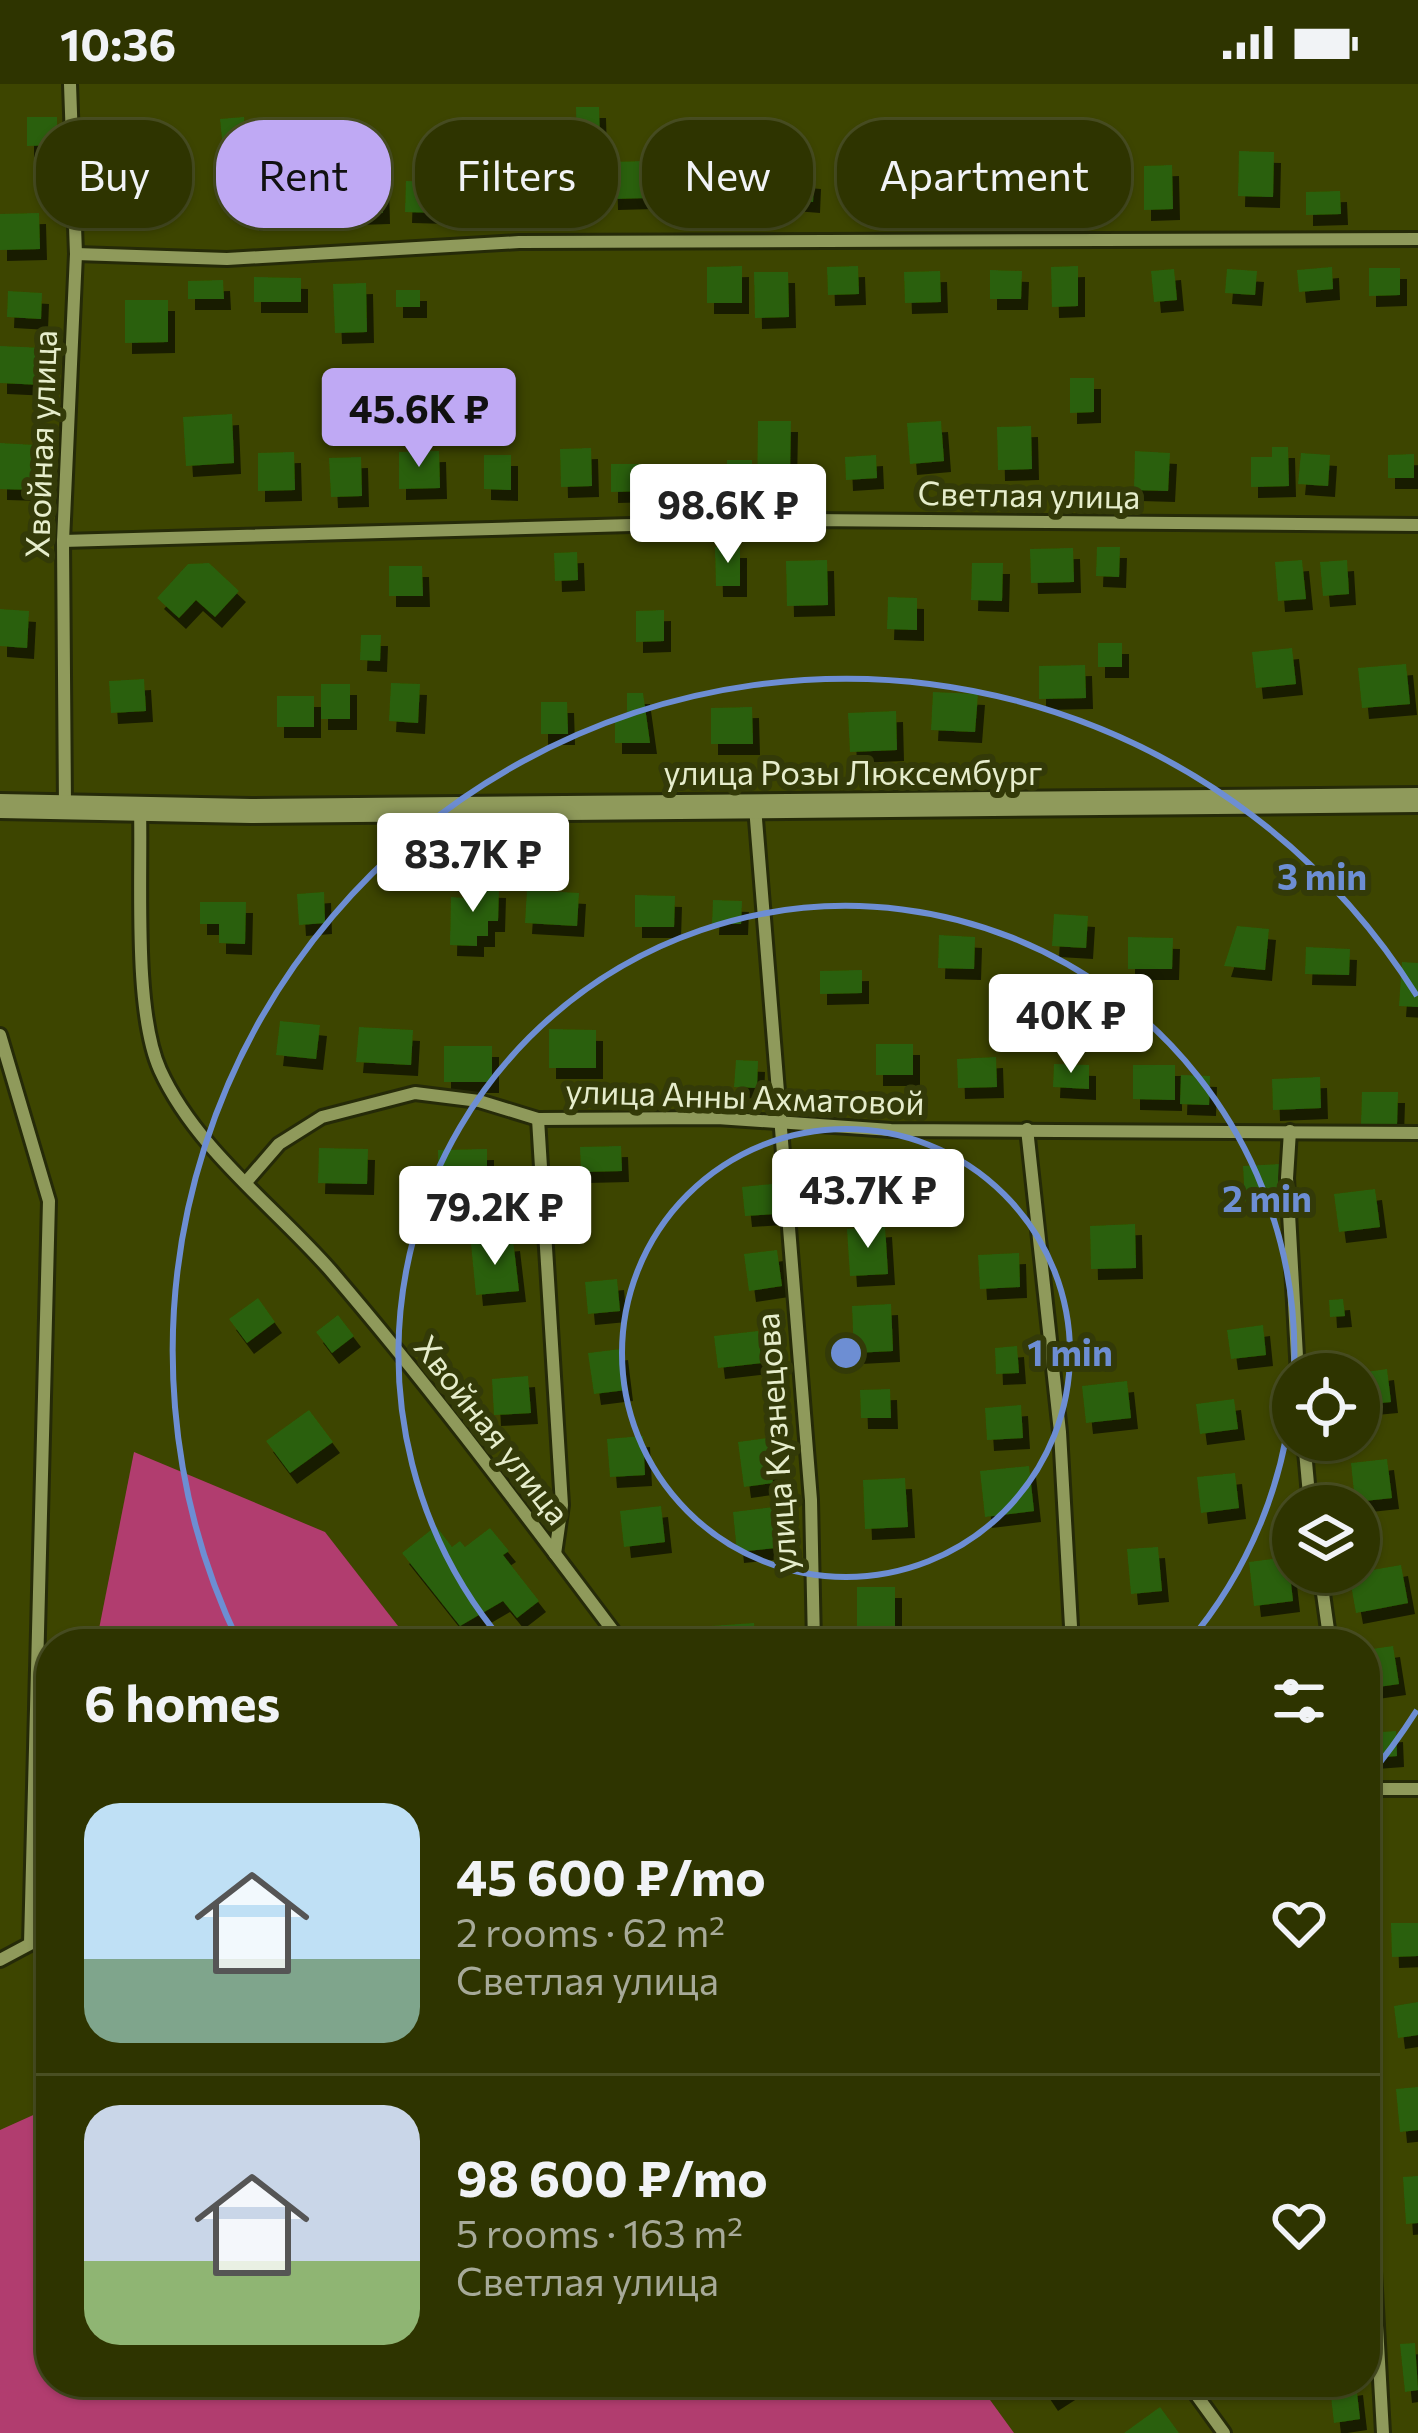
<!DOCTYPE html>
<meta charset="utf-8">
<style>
:root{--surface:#2e3400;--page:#363c0a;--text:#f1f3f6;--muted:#a7aa99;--line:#494f22;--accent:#bfa9f4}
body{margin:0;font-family:Commissioner,sans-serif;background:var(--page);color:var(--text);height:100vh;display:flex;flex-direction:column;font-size:45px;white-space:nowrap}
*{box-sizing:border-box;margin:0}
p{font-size:39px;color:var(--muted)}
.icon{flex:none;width:66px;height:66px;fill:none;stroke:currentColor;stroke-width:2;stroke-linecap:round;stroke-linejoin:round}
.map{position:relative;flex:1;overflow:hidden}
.drawer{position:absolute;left:36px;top:1545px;width:1344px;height:768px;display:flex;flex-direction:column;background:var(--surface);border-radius:48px;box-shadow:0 3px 9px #0004,0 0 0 3px var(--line)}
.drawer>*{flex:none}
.top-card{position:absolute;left:36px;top:36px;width:1347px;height:108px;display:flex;gap:24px}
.controls{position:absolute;left:1272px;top:1269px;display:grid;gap:24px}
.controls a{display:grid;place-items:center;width:108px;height:108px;border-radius:50%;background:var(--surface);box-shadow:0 3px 9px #0004,0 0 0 3px var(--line);font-size:60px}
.price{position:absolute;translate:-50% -102px;padding:0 27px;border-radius:12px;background:#fff;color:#222;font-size:39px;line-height:78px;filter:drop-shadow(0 3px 6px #0008)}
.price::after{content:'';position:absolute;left:50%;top:72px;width:36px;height:27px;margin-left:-18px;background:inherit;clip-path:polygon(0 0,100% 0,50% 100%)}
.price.selected{background:var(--accent);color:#111}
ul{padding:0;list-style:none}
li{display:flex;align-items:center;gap:36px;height:300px;padding:0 48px}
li+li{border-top:3px solid var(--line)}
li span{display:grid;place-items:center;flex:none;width:336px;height:240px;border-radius:36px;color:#555}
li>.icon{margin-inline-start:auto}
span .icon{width:144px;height:144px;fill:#fffc;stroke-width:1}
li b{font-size:51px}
h2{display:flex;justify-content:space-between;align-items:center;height:144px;padding:0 48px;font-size:51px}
.tag{padding:0 42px;border-radius:48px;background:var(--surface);box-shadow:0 3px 9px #0004,0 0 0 3px var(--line);font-size:42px;line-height:108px}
.tag.selected{background:var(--accent);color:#111}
.status{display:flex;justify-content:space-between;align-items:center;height:84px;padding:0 60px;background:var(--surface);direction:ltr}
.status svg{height:33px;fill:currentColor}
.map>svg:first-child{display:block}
.forest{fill:#b13d6f}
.building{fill:#2a600a;filter:url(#shadow)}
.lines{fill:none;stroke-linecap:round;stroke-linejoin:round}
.street-casing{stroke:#252a08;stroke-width:18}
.secondary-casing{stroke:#252a08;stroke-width:30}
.street{stroke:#8f9a5b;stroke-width:12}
.secondary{stroke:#8f9a5b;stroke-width:24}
.ring{fill:none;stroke:#6d8ed3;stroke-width:6}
.labels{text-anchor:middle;stroke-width:12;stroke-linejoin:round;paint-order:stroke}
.street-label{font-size:33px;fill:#e6edcc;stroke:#333a08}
.centre{fill:#6d8ed3;stroke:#333a08;stroke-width:6}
.ring-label{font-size:36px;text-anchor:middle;font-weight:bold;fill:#6d8ed3;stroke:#333a08;stroke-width:12;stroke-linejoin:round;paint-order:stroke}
</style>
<div class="status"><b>10:36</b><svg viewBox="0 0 49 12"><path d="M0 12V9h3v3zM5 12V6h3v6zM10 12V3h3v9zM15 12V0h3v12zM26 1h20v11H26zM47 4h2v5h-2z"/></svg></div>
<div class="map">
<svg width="1418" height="2349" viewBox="0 0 1418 2349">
<defs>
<filter id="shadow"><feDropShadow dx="7" dy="11" stdDeviation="0" flood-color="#0009"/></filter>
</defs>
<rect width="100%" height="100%" fill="#3d4500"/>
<!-- forest -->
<g class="forest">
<path d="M134,1368L325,1448L412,1560H96Z"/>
<path d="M51,2023V2298H977L1014,2349H0V2046Z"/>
</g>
<!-- building -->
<g class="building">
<path d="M576,23H599L600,59L577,60Z"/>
<path d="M27,33H57V61L27,62Z"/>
<path d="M244,33L246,53L222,55L220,35Z"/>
<path d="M990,42V75L971,76L970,43Z"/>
<path d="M1239,67L1274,68L1273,113L1238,112Z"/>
<path d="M930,71L935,112L909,115L904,74Z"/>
<path d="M494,72H534V113H505V103H494Z"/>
<path d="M646,77L647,114L611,115L610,78Z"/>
<path d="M1100,79V120H1062V80Z"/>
<path d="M1172,81L1173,125L1144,126V82Z"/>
<path d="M681,84H712V118H682Z"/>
<path d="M850,87L885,88L884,115H849Z"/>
<path d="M351,90H382L383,129L351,130Z"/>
<path d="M104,92L137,93V133L103,132Z"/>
<path d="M789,92L814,94L813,118L788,116Z"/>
<path d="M252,93H283L282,136H252Z"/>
<path d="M406,97L442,98V129L405,128Z"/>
<path d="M1340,107L1341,130L1306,131V108Z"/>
<path d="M39,129L40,165L0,166V130Z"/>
<path d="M742,182V219H707V183Z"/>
<path d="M858,182L859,210L828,211L827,183Z"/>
<path d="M1078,182V222L1052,223L1051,183Z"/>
<path d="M1332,183L1333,205L1299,208L1297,186Z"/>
<path d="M1369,184H1400V211L1369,212Z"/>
<path d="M1174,185L1177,216L1154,218L1151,187Z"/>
<path d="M1227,185L1257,187L1255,211L1225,209Z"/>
<path d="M990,186L1022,187L1021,215H990Z"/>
<path d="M940,187L941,218L905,219L904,188Z"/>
<path d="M754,188H788L789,233L755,234Z"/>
<path d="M254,193L301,194V218H254Z"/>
<path d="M223,196L224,215H188V197Z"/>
<path d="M366,199L367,248L335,249L333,200Z"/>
<rect x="396" y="206" width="24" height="17"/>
<path d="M8,207L42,209L41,235L7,233Z"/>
<path d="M125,216H168V258L125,259Z"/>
<path d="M0,262L45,264L43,301L0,299Z"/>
<path d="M1070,294H1094V328L1070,329Z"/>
<path d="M232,330L234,379L186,382L183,333Z"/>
<path d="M758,337H791L790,388H805L804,410L757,409Z"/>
<path d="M941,337L944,377L910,380L907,339Z"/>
<path d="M1031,342L1032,385L998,386L997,343Z"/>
<path d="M0,359L36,361L34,406L0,405Z"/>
<path d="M1272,363H1288L1289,402L1251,403V373H1272Z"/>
<path d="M591,364L592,402L561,403L560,365Z"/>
<path d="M439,367L440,404L399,405V368Z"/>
<path d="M1135,367L1170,369L1168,407L1134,406Z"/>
<path d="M294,368L295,406L258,407V369Z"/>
<path d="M1301,369L1330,371L1328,402L1298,400Z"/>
<path d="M1414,370V394H1388V371Z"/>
<path d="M484,371H511V406L484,405Z"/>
<path d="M876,371L877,394L846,396L845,373Z"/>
<path d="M361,373L362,412L331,413L329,374Z"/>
<path d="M727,376H752V408L727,409Z"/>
<path d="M611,380H650V407L611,408Z"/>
<path d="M715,463H740V502H716Z"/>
<path d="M1097,463H1120L1119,493L1096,492Z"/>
<path d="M1073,464L1074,498L1031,499L1030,465Z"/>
<path d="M577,468L578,496L555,497L554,469Z"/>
<path d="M827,476L828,521L787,522L786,477Z"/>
<path d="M1302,476L1306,515L1278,517L1275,478Z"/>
<path d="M1347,476L1349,510L1323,512L1320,478Z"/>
<path d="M209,479L239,507L215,533L196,516L179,534L157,514L188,480Z"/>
<path d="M972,479H1003L1002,517L971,516Z"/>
<path d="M389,482H422L423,512H389Z"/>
<path d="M888,513L917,514V546L887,545Z"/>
<path d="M0,525L29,527L27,564L0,562Z"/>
<path d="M664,526V557L636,558V527Z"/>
<path d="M361,551H381L380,577L360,576Z"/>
<rect x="1098" y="559" width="24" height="24"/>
<path d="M1292,564L1296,600L1256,604L1252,568Z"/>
<path d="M1406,580L1410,620L1362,624L1358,584Z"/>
<path d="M1085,581L1086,614L1039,615V582Z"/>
<path d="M144,595L146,627L111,629L109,597Z"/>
<path d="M391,599L420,600L418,639L389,637Z"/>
<rect x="321" y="600" width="29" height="35"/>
<path d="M933,608L978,610L975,648L931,646Z"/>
<path d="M627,609H643L650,659H615V634H627Z"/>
<rect x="277" y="612" width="37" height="31"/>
<path d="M541,618H567L568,650H541Z"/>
<path d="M752,623L753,660H711V624Z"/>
<path d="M896,627L897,666L850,668L848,629Z"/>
<path d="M467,802L499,803L498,837H488V852H477V862L450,861L451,813L466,814Z"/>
<path d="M527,806L579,809L577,842L525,839Z"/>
<path d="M324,808L325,839L299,841L297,810Z"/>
<path d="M635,811L675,812L674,843H635Z"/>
<path d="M713,816L742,817L741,840H712Z"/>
<path d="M200,818H246L245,860L219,859V840H200Z"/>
<path d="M1054,830L1088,832L1086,864L1052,862Z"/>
<path d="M1237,842L1269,845L1265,886L1224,882Z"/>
<path d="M939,851L975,853L974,885L938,884Z"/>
<path d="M1128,853L1173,854L1172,885H1128Z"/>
<path d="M1306,863L1350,865L1349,891L1305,890Z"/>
<path d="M1402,878L1418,879V923L1399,922Z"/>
<path d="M862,886V909L820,910V887Z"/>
<path d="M280,937L320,941L316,975L276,971Z"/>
<path d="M359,943L413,946L411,981L356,978Z"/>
<path d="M549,945L596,946V984H549Z"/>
<rect x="876" y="960" width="37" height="31"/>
<rect x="444" y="962" width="48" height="36"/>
<path d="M996,973L997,1003L958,1004L957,975Z"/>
<path d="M736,976L758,977L757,1004L734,1003Z"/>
<path d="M1054,980L1089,981V1005L1053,1003Z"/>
<path d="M1133,981H1175V1016L1133,1015Z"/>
<path d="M1181,991L1210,992L1209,1021L1180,1020Z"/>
<path d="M1320,993L1321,1024L1273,1026L1272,995Z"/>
<path d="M1362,1008H1398L1397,1040H1361Z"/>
<path d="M621,1062L622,1087L581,1088L580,1063Z"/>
<path d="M319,1064L368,1065L367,1100L318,1099Z"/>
<path d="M487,1065V1107L439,1108L438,1066Z"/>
<path d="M952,1070L954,1093L936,1095L938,1123L901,1126L899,1100L882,1101L880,1076Z"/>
<path d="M1280,1080L1282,1115L1245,1117L1243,1082Z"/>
<path d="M772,1100L775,1130L745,1132L742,1103Z"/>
<path d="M1375,1105L1380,1143L1339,1148L1334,1110Z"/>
<path d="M1135,1140L1136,1184L1091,1185L1090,1142Z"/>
<path d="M885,1142L888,1190L850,1192L847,1145Z"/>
<path d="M513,1156L519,1207L476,1211L471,1160Z"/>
<path d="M777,1166L782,1202L749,1207L744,1170Z"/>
<path d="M1019,1169L1020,1203L980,1205L978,1171Z"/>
<path d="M617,1195L620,1227L588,1230L585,1198Z"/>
<path d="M258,1214L275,1238L247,1259L229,1235Z"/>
<path d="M1343,1215L1345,1232L1330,1233L1329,1216Z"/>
<path d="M891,1220L893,1267L854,1269L852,1222Z"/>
<path d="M338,1231L354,1252L332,1269L316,1248Z"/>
<path d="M1263,1241L1266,1271L1231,1275L1227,1246Z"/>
<path d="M758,1247L762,1279L718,1284L714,1252Z"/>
<path d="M1017,1262L1019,1289L996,1290L995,1264Z"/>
<path d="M621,1265L626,1306L594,1310L588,1269Z"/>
<path d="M1387,1285L1391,1318L1359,1321V1289Z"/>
<path d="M528,1292L531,1329L494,1331L492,1295Z"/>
<path d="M1127,1297L1131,1334L1086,1339L1082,1302Z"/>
<path d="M890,1305L891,1334H861L860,1306Z"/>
<path d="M1234,1315L1238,1345L1200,1350L1196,1320Z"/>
<path d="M1021,1321L1023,1354L987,1356L985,1324Z"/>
<path d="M309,1326L333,1358L290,1389L266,1357Z"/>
<path d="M643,1352L645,1391L610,1393L607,1355Z"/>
<path d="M767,1354L773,1399L744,1403L738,1358Z"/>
<path d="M1387,1375L1392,1414L1355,1418L1351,1379Z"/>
<path d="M1029,1382L1034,1427L985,1433L980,1387Z"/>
<path d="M1235,1389L1239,1424L1201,1429L1197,1393Z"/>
<path d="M905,1394L908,1443L865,1445L863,1396Z"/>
<path d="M661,1422L665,1458L624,1463L620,1427Z"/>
<path d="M781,1422L785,1463L737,1468L733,1428Z"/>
<path d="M436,1442L452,1463L460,1457L465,1463L490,1444L509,1467L503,1471L539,1517L517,1534L503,1517L460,1542L402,1469Z"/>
<path d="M1158,1463L1162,1507L1131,1510L1127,1465Z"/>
<path d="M1288,1473L1293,1517L1254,1522L1249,1478Z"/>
<path d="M1401,1481L1408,1519L1356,1529L1349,1490Z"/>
<rect x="857" y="1503" width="38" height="43"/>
<path d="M754,1539L756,1560H712L711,1542Z"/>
<path d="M1393,1562L1399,1600L1371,1604L1365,1566Z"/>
<path d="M1396,1647L1397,1672L1370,1674L1368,1649Z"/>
<path d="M1391,1839H1418V1872L1392,1873Z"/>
<path d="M1418,1918V1951L1398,1954L1394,1922Z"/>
<path d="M1418,2003V2046L1400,2048L1396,2005Z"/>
<path d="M1418,2092V2139L1406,2140L1403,2093Z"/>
<path d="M1415,2259L1418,2306L1405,2308L1400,2260Z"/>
<path d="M1039,2298H1079L1051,2316Z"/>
<path d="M1356,2300L1360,2335L1334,2339L1330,2304Z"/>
<path d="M1160,2323L1179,2349H1124Z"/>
</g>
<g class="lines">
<!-- street casing -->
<g class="street-casing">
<g id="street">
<path d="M76,170L227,175L519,158L1418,155"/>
<path d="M63,457L807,436L1418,441"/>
<path d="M65,723L63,457L76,170L70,0"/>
<path d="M755,723L811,1416L814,1560"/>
<path d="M140,724C142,793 133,926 160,986C196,1065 275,1123 331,1187C434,1307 528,1434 623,1560"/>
<path d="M0,951L49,1117L30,1860L0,1876"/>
<path d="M538,1035L562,1421L555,1470"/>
<path d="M1027,1045L1060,1348L1072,1560"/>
<path d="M1290,1047L1287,1094L1298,1290"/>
<path d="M246,1098L279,1060L322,1033L415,1009L479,1017L538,1035L717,1034L891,1046L1418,1049"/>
<path d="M1304,1356L1310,1422"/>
<path d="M1320,1488L1330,1560"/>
<path d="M1365,1705H1418"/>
<path d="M1365,2027L1383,2349"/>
<path d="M1187,2298L1224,2349"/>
</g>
</g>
<!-- secondary casing -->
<g class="secondary-casing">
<path id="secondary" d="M0,722L251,727L1418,716"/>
</g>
<!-- street -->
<use href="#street" class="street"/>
<!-- secondary -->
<use href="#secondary" class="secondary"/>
</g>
<!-- distance rings -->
<g class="ring">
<circle cx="846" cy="1269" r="224"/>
<path d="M1293 1300A448 448 0 0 1 1187 1560M505 1560A448 448 0 1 1 1294 1289"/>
<path d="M1417 1626A673 673 0 0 1 1365 1697M239 1559A673 673 0 0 1 1417 912"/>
</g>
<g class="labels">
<!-- street labels -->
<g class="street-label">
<text transform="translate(41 360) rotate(-88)" y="12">Хвойная улица</text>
<text transform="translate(1029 411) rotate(1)" y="12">Светлая улица</text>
<text x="853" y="701">улица Розы Люксембург</text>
<text transform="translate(745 1013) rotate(2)" y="12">улица Анны Ахматовой</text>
<text transform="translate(492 1346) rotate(52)" y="12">Хвойная улица</text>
<text transform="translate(776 1359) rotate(-94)" y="12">улица Кузнецова</text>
</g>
</g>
<circle cx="846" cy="1269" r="18" class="centre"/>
<g class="ring-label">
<text x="1322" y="806">3 min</text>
<text x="1267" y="1128">2 min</text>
<text x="1070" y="1282">1 min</text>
</g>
</svg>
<div class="controls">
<a><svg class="icon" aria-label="locate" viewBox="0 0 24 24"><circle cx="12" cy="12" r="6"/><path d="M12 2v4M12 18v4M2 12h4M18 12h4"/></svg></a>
<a><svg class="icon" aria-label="layers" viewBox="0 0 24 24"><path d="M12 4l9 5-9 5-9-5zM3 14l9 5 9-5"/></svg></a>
</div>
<b class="price selected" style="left:419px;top:386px">45.6K ₽</b>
<b class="price" style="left:728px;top:482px">98.6K ₽</b>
<b class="price" style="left:473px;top:831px">83.7K ₽</b>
<b class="price" style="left:1071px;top:992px">40K ₽</b>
<b class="price" style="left:868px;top:1167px">43.7K ₽</b>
<b class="price" style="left:495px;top:1184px">79.2K ₽</b>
<div class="top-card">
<a class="tag">Buy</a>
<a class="tag selected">Rent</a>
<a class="tag">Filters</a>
<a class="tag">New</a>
<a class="tag">Apartment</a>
</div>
<section class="drawer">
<h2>6 homes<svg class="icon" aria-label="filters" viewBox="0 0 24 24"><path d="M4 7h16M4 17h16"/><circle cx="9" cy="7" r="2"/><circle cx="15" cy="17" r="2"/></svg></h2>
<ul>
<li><span style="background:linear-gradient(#bfe0f5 65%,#7fa58c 0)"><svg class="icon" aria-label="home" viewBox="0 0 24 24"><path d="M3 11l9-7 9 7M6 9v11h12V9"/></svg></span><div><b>45 600 ₽/mo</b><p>2 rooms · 62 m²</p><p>Светлая улица</p></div><svg class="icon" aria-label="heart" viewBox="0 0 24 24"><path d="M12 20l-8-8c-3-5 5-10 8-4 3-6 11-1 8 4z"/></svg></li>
<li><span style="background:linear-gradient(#c9d6e8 65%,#8fb573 0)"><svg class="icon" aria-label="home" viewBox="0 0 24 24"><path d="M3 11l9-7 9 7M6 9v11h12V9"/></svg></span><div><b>98 600 ₽/mo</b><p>5 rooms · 163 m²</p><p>Светлая улица</p></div><svg class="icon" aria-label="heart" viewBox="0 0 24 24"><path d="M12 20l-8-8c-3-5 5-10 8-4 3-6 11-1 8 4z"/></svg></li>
</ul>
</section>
</div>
